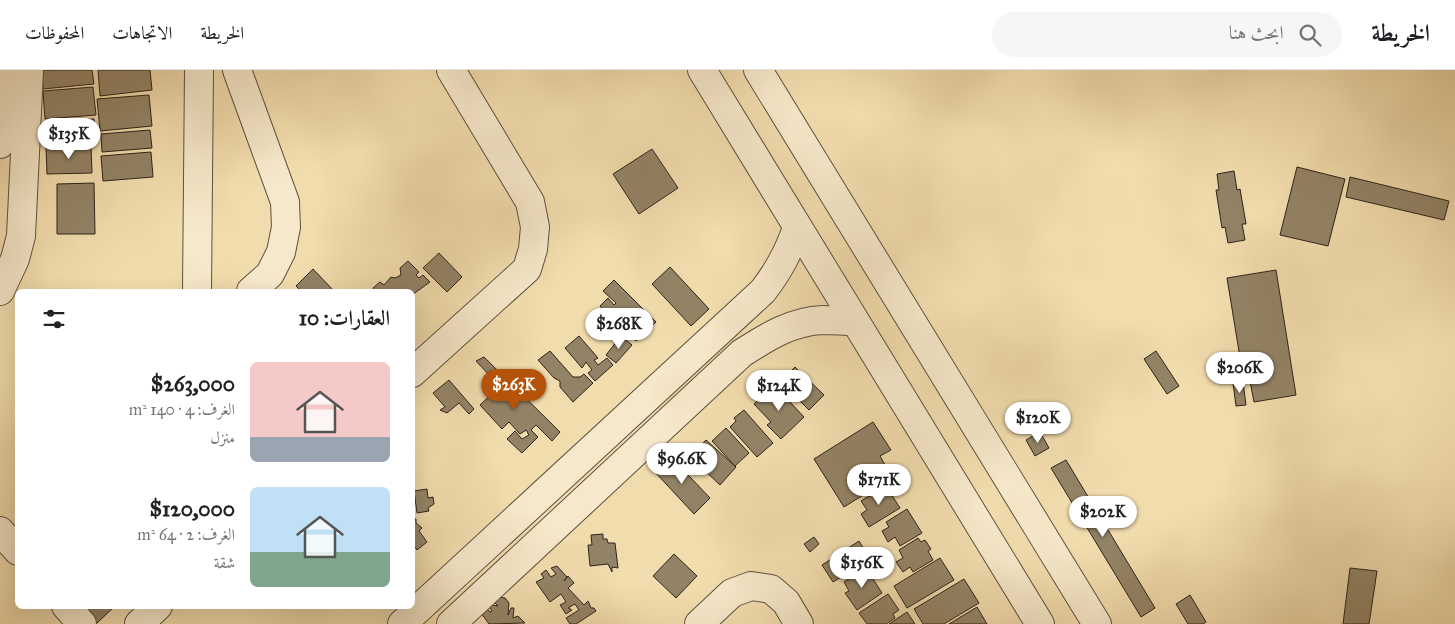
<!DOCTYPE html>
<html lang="ar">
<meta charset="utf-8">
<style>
:root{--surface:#fff;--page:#f6f6f6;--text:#202124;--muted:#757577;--line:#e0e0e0;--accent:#b45309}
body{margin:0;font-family:"IM FELL Great Primer",Amiri,serif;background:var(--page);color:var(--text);direction:rtl;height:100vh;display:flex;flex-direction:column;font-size:19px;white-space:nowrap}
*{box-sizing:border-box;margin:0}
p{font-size:16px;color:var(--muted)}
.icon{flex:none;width:28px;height:28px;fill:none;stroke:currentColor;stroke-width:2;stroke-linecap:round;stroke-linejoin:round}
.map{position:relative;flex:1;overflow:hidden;direction:ltr}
.details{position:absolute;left:15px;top:219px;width:400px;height:320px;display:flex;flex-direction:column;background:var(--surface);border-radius:8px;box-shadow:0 5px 20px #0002;direction:rtl}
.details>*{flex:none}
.price{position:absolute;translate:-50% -42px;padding:0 11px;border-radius:18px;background:#fff;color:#222;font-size:16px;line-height:32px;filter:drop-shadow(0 1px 2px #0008)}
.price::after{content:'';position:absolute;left:50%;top:30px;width:15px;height:11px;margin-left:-8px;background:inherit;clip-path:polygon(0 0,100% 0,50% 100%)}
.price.selected{background:var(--accent);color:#fff}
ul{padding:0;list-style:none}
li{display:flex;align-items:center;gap:15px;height:125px;padding:0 25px}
li span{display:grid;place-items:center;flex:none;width:140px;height:100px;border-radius:8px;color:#555}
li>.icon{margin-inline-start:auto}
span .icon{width:60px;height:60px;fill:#fffc;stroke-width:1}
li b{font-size:21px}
h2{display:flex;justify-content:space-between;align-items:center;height:60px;padding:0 25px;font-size:21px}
header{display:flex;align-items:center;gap:30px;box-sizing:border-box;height:70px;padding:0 25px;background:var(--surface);border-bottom:1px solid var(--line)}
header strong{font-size:24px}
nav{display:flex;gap:28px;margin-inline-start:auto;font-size:18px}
.search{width:350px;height:45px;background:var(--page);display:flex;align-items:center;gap:12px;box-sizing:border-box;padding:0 18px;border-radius:28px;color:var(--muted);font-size:19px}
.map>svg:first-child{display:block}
.building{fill:#938366;stroke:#2e2319}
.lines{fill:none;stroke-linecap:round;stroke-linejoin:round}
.minor-casing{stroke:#5f513e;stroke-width:30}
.minor{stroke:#f6e8ca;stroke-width:28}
</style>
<header>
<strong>الخريطة</strong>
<div class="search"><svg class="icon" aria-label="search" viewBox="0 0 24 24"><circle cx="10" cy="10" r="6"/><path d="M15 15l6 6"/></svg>ابحث هنا</div>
<nav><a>الخريطة</a><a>الاتجاهات</a><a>المحفوظات</a></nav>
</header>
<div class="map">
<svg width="1455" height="554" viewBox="0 0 1455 554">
<rect width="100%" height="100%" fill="#f1dcad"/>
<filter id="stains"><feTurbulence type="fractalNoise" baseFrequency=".004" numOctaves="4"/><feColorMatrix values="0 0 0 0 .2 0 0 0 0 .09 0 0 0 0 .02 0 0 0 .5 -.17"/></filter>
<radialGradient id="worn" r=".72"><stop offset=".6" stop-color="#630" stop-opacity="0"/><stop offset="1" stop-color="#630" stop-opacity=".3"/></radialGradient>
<!-- building -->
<g class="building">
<path d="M41,0H92L94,14L43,19Z"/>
<path d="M98,0H150L152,20L100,26Z"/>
<path d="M93,17L96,45L45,49L43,21Z"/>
<path d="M149,25L152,56L100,61L97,29Z"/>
<path d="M94,49L96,71L47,73L46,52Z"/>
<path d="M150,60L152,78L102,82L101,64Z"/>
<path d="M91,77L92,103L47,104L46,78Z"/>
<path d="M652,79L678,118L639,144L613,104Z"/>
<path d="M151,82L153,107L103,111L101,86Z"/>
<path d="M1297,97L1345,109L1328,176L1280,165Z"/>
<path d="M1234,101L1237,120L1240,119L1246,154H1242L1245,170L1228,173L1225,157L1222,158L1216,120H1219L1217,104Z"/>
<path d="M1350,107L1449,131L1444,150L1346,127Z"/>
<path d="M94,113L95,164H57V114Z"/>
<path d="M439,183L462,207L447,222L423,198Z"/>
<path d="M408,191L419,202L416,205L419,208L423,205L430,212L412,225V221H375L373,218L380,212L384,215L391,207L395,208L401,205L400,198Z"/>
<path d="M670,197L709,239L691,256L652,214Z"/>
<path d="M313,199L334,221H301L296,216Z"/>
<path d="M1276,200L1296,325L1254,332L1250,311L1244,312L1227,208Z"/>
<path d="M614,210L656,252L636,271L610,244L607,248L608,252L605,255L595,244L601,238L604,241L600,236L608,228L614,235L616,233L603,221Z"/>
<path d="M579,266L598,288L594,290L598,295L607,288L613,295L595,311L588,303L592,300L586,292L582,298L565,278Z"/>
<path d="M621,266L632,275L616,293L606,285Z"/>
<path d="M550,281L573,307H580L584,304L593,313L573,332L560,317V311L554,308L538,290Z"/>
<path d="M1156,281L1179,316L1167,324L1144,289Z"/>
<path d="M484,287L560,362L552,371L536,355L531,360L538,367L522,383L507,369L515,361L522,369L529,365L526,360L520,364L509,352L502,359L480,335L499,317L507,324L476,291Z"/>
<path d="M795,297L824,325L809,340L789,320L792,317L784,308Z"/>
<path d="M449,310L474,339L469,344L459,333L447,343L440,340L445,337L433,323Z"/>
<path d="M1243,312L1246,335L1236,336L1233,313Z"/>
<path d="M774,315L804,347L781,369L767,355L771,352L754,334Z"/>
<path d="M744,340L773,373L757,387L730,357L736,351L734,348Z"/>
<path d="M873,352L891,380L880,386L892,407L844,437L814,389Z"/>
<path d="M726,358L749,383L735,396L712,371Z"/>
<path d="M1040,362L1049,378L1035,386L1026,370Z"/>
<path d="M706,370L736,397L720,415L703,399L697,405L685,393Z"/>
<path d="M670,386L710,428L694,444L654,401Z"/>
<path d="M1066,390L1155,538L1141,547L1051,398Z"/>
<path d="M886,416L900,438L869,457L861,444L867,440L861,431Z"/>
<path d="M427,419L428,428L433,427L434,434L428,438L429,441L417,443L414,421Z"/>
<path d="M907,439L922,463L900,476L895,467L888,472L882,461L889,457L886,452Z"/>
<path d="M412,449H416V453L422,458L419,461L427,472L417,480L412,473Z"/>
<path d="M603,464V469H607L608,473H615L618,498L612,497V502L608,494L590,496L588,475H592L591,465Z"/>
<path d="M814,467L819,474L810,482L804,474Z"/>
<path d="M918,468L921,472L925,470L931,479L928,481L933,490L913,502L910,497L903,502L896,492L903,488L899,480Z"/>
<path d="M859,471L872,492L846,509L844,505L833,512L822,495Z"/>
<path d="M674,484L697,506L676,528L653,506Z"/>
<path d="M940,488L954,510L907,538L894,516Z"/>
<path d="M557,496L567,507L564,511L568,506L574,513L568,518L584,535L588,531L591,538H594L596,541L576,554H570L566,548L579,540L575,534L568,538L572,540L566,544L560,535L566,532L561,524L550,532L536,512L544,508L541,504L546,500L551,507L556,504L551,498Z"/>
<path d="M866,498L882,523L857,540L845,523L849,521L844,512Z"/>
<path d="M1350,498L1377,501L1369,554H1343Z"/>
<path d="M964,509L979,533L944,554H923L914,539Z"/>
<path d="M888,524L899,540L893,544L895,548L886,554H867L859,543Z"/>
<path d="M1190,525L1206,552L1203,554H1188L1176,534Z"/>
<path d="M498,527L505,528L509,533L508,545L511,538H514L513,548L518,546L525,553L489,554L481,543L487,539L490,542L492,541L489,537L491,535L498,536L494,532L497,531Z"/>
<path d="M78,536H115L96,554Z"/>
<path d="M977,537L987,554H949Z"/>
<path d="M907,542L915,554H889Z"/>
</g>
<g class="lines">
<!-- minor casing -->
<g class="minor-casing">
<g id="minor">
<path d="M237,0L285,132L286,157L281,182L270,204L251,221"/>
<path d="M702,0L1040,554"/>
<path d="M758,0L1097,554"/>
<path d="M0,74L4,0"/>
<path d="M0,221L15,189L21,166L29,0"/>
<path d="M197,221L199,0"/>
<path d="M412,303L527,199L533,179L535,157L530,132L451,0"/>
<path d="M0,461L18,481"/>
<path d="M66,536L82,554"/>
<path d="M139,554L158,536"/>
<path d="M402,554L763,221C779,200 788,183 797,158"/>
<path d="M451,554L742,283C767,267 792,251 823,250C834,250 844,251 854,251"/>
<path d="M699,554L732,523L751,516L771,519L786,532L799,554"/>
</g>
</g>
<!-- minor -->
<use href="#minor" class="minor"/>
</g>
<rect width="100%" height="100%" filter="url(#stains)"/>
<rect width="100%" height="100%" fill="url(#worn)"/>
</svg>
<b class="price" style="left:69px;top:90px">$135K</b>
<b class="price" style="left:619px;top:280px">$268K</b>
<b class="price" style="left:1240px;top:324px">$206K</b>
<b class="price selected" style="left:514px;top:341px">$263K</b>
<b class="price" style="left:779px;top:342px">$124K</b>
<b class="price" style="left:1038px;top:374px">$120K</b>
<b class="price" style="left:682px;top:415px">$96.6K</b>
<b class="price" style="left:879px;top:436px">$171K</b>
<b class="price" style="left:1103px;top:468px">$202K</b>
<b class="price" style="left:862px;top:519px">$156K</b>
<section class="details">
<h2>العقارات: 10<svg class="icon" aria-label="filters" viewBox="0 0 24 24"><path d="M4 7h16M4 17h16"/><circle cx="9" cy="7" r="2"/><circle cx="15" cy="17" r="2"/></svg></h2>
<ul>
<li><span style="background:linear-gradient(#f6c9c9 75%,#9aa5b1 0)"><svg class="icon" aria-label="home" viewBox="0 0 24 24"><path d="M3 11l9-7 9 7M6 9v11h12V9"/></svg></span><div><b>$263,000</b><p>الغرف: 4 · 140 m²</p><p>منزل</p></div></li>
<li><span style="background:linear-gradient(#bfe0f5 65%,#7fa58c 0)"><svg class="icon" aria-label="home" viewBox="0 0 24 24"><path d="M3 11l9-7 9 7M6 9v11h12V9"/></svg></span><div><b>$120,000</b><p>الغرف: 2 · 64 m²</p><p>شقة</p></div></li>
</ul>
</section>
</div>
